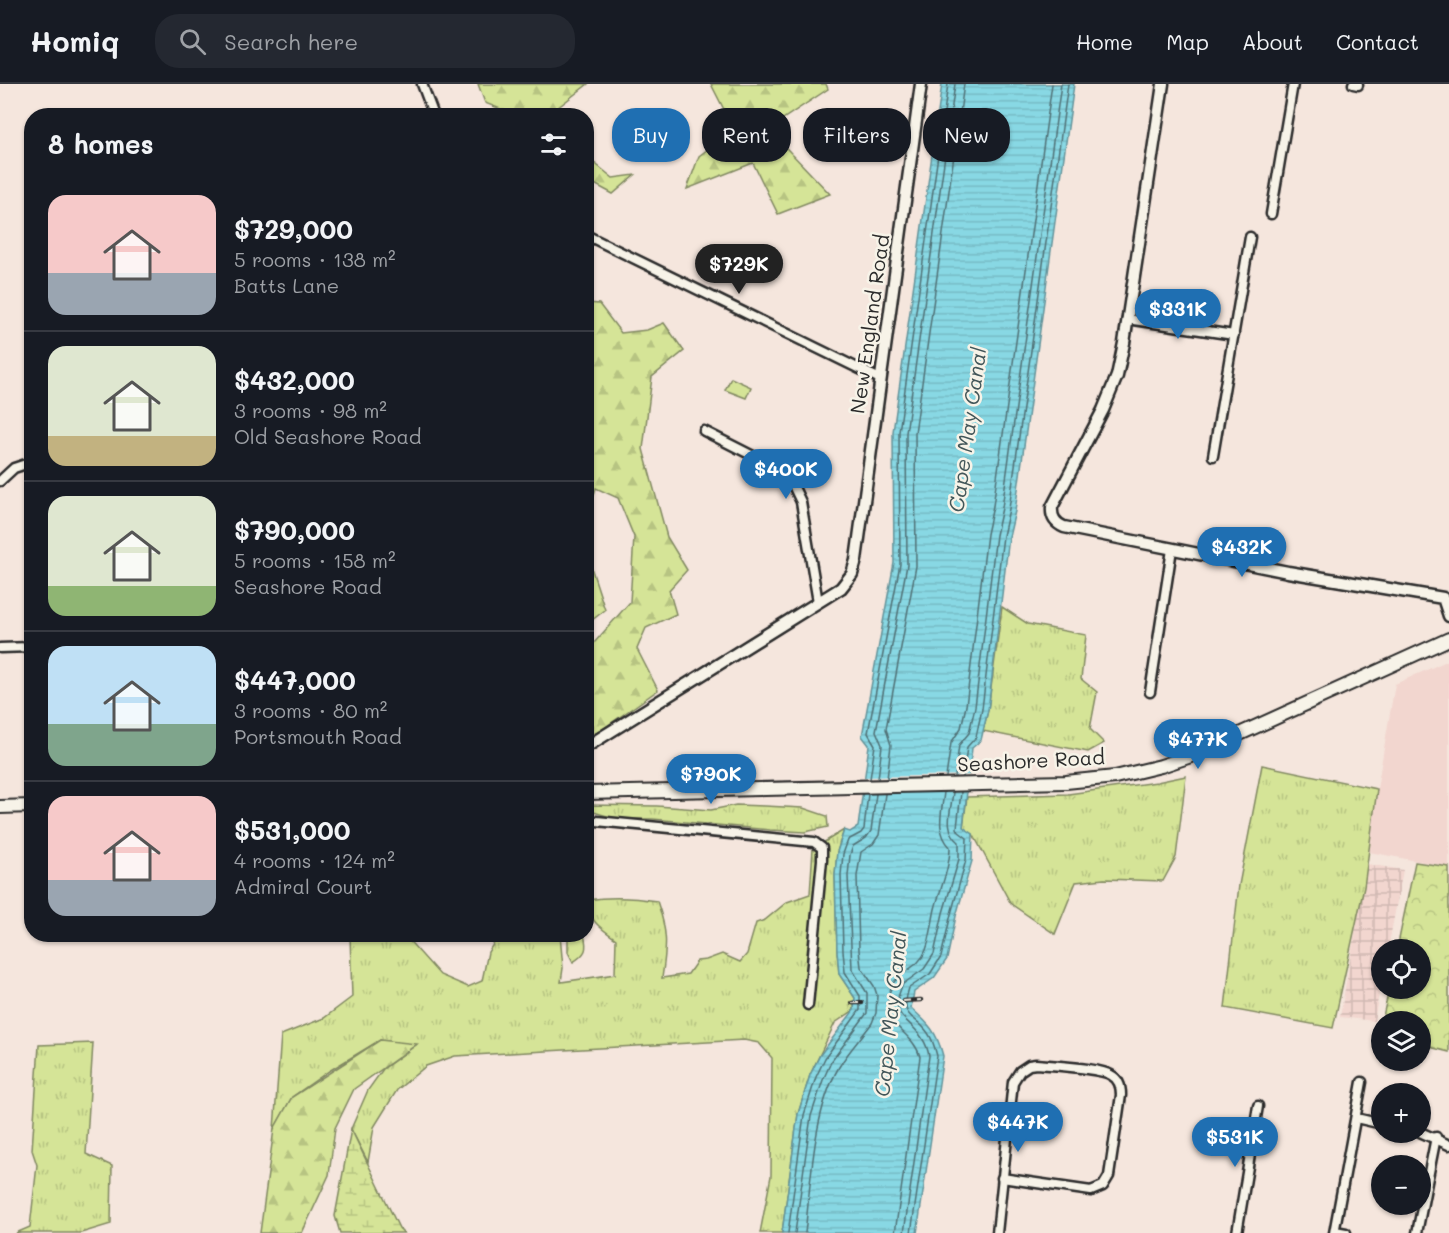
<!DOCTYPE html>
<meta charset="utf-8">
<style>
:root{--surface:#171b24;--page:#242831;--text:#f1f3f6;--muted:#9ea1a6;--line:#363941;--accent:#1f6fb2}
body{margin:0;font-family:Mali,sans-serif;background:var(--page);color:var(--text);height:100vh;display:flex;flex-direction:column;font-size:22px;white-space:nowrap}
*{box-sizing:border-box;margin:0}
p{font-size:20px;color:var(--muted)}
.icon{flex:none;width:33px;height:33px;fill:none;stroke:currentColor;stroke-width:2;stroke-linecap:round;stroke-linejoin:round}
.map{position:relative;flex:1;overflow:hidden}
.details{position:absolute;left:24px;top:24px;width:570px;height:834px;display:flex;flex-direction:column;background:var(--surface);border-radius:24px;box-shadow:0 2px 4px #0004}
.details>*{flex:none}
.top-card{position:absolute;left:612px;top:24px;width:570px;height:54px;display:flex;gap:12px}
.controls{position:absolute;left:1371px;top:855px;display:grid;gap:12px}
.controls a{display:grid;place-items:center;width:60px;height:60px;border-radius:50%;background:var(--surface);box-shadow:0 2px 4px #0004;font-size:30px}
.price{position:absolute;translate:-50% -51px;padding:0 14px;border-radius:21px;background:var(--accent);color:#fff;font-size:20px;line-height:39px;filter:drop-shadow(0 2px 3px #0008)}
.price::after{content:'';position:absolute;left:50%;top:36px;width:18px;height:14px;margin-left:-9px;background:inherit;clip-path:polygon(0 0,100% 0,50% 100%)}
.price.selected{background:#222;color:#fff}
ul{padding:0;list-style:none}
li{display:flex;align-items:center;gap:18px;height:150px;padding:0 24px}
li+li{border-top:2px solid var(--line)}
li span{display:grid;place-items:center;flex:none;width:168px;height:120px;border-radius:18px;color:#555}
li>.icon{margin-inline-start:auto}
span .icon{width:72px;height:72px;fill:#fffc;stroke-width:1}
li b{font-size:26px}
h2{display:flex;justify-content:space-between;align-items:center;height:72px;padding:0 24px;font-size:26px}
.tag{padding:0 21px;border-radius:24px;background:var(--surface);box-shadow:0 2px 4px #0004;font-size:21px;line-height:54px}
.tag.selected{background:var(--accent);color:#fff}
header{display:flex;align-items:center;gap:36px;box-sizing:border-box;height:84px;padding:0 30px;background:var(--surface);border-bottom:2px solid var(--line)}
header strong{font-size:28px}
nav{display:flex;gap:33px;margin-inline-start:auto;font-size:21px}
.search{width:420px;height:54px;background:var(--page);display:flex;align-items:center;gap:15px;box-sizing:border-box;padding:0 21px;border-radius:24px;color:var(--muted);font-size:22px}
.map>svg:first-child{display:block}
.built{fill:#f2d6cf}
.industrial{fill:url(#industrial-grid)}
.grass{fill:url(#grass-tufts);stroke:#808861;stroke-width:1.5}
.forest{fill:url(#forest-firs);stroke:#808861;stroke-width:1.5}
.wetland{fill:url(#wetland-marsh);stroke:#808861;stroke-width:1.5}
.park{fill:url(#park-crowns);stroke:#808861;stroke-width:1.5}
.garden{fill:#d5e497;stroke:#808861;stroke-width:1.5}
.water{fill:url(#water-rules);stroke:#63939a;stroke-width:1.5}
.pier{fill:#f5e6dd}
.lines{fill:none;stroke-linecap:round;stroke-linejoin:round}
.shore{stroke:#507075;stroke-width:1.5}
.minor-casing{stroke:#2b2b2b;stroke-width:13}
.tertiary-casing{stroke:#2b2b2b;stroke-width:15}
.secondary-casing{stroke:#2b2b2b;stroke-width:16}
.minor{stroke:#f7f3e8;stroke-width:8}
.tertiary{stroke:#f7f3e8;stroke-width:10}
.secondary{stroke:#f7f3e8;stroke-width:12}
.rail-casing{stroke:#2b2b2b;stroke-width:4.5}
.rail{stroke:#f7f3e8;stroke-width:2;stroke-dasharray:7;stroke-linecap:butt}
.labels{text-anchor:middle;stroke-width:5;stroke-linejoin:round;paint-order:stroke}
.street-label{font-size:20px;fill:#2b2b2b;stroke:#f7f3e8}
.water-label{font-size:21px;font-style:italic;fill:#425659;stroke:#f7f3e8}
</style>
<header>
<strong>Homiq</strong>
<div class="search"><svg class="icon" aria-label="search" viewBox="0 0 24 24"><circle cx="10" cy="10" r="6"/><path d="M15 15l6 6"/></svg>Search here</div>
<nav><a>Home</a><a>Map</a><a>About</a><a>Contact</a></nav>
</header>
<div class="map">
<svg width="1449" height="1149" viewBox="0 0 1449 1149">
<defs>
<pattern id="industrial-grid" width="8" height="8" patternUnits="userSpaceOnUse" patternTransform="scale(1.5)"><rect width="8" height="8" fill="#f2d6cf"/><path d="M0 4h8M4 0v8" fill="none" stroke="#d0b8b2"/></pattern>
<pattern id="grass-tufts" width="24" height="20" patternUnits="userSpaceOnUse" patternTransform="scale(1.5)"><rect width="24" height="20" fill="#d5e497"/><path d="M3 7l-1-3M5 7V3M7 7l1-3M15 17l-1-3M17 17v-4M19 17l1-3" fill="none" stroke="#b7c482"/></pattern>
<pattern id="forest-firs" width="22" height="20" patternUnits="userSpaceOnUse" patternTransform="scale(1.5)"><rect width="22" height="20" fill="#d5e497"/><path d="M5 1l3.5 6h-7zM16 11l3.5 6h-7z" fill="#b7c482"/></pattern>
<pattern id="wetland-marsh" width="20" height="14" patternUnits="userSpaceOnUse" patternTransform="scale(1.5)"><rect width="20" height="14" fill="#d5e497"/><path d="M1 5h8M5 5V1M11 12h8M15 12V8" fill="none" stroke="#b7c482"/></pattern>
<pattern id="park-crowns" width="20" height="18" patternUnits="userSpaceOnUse" patternTransform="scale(1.5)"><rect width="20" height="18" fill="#d5e497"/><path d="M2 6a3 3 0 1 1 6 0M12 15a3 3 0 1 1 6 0" fill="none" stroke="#b7c482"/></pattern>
<pattern id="water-rules" width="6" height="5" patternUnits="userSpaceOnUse" patternTransform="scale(1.5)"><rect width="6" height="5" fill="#88d8e4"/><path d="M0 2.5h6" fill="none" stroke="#76bac4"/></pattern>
</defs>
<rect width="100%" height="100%" fill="#f5e6dd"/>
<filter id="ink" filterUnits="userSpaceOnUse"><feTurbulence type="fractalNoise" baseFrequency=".0167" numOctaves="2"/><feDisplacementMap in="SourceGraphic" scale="12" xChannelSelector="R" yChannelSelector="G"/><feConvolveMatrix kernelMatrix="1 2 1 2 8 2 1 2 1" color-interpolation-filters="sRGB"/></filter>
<g filter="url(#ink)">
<!-- built -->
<path class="built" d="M1449,576V783L1369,768L1377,705L1395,600Z"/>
<!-- industrial -->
<path class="industrial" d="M1367,780L1403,786L1388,865L1382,866L1381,899L1374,937L1340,933Z"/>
<!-- grass -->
<g class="grass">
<path d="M1002,523L1028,540L1086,551L1081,595L1097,608L1090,645L1104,659L1088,668L983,647L988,626Z"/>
<path d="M1262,681L1377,705L1364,803L1333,944L1225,924L1239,801Z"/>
<path d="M1186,692L1176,773L1163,797L1104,795L1076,798L1055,850L1011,820L973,750L963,744L967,713L1068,710L1157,698Z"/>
<path d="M587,721L657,722L711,726L736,721L765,722L803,724L827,732L828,743L805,748L770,746L653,735H617L587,726Z"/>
<path d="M844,746L837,768L835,791L837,867L839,890L855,914L854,926L835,939L810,991L798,1030L782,1149H760L771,1092L772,974L759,959L744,956L455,972L426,982L397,1006L374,1043L368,1078L351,1045L368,1006L383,985L416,961L380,956L329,987L292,1013L274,1045L281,951L324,934L352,913L350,851L405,852L440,891L468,903L482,897L488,868L499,851H560L563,884L561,898L615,890L616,855C602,845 587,836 587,816C611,812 632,813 657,817C668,849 667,861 662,894L688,890L697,877L706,876L722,870L740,878L747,870L756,839L765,836L787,818L810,810L813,765Z"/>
<path d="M568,851H584C588,865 586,870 573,878L568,868Z"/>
<path d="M93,959L86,1070L112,1082L111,1140L81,1149H16L30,1143L37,1081L32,1066L39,961Z"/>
</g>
<!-- forest -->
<g class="forest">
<path d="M478,0H588L548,31H516L485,19Z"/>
<path d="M711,0H826L828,5L768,45L830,110L778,130L753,79L687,105L699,72L734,45Z"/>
<path d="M586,76L593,78L613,94L635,91L613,110L587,96Z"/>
<path d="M587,219L599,220L621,249L647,246L664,239L684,267L652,293L643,365L667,453L687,486L669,506L676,530L646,544L637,565L658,606L594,651L589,624H587V567L630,518L634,453L618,414L596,404L587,434Z"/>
<path d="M586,444L590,480L605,526L587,540Z"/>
<path d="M380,956L417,960L354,1005L335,1044L329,1091L302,1149H260L274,1045L292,1013Z"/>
</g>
<!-- wetland -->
<path class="wetland" d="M351,1045L399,1144L404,1149H340L335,1132Z"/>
<!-- park -->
<path class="park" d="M1415,778L1449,783V968L1421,961L1420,938L1382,937L1389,905L1420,904V866L1397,865Z"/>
<!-- garden -->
<path class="garden" d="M731,294L751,303L746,314L725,306Z"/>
<!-- water -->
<path class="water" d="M942,0H1074L1015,427L1009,453L988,626L981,656L972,664L963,743L973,750L972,777L956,832L947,875L934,894L914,908L911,924C929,940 937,948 943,972L917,1149H782L798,1030L810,991L820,971L854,926L855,914L839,890L837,867L835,791L837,768L844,746L850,748L858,743L869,661L862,652L894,479L893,348Z"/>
<!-- pier -->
<path class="pier" d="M972,691L970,708L859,710L861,693Z"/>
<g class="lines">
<!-- shore -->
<g class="shore">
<path d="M946,693L951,659L961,644L966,622L987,450L993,422L1052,0"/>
<path d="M955,693L959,661L969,649L975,623L996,451L1002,424L1061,0"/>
<path d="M963,693L967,663L976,653L982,625L1003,452L1009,425L1068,0"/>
<path d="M870,695L875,661L868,649L900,480L899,348L948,0"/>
<path d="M878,695L882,661L876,647L907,481L906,349L955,0"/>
<path d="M887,695L891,661L886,645L916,482L915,349L964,0"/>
<path d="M788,1149L804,1031L816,993L825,974L860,926V912L845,888L843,867L841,791L843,770L848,756L861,749L864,745L868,710"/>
<path d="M795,1149L811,1032L823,996L831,978L867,929V909L852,885L848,792L850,771L853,762L866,754L871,747L876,710"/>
<path d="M805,1149C811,1099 813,1027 839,983C848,968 861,954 872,939L876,929L877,911L874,902L861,883L859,866L857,792L861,768L873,760L879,751L885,710"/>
<path d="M895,1149L920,973C915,951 889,944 888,924C887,883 916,892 926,866C931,853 932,838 935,825C940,805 950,784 950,763C935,747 942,728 944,708"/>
<path d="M904,1149L929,972C928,966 926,960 922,954C908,932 887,934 903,900L924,885L934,870L943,829L959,775V758C943,745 951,727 953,708"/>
<path d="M911,1149L937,972C935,964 933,956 928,949C914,929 899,936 909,904L930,890L941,873L951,830L966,776L967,754L959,748L957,744L961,708"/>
</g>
<!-- minor casing -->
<g class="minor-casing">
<g id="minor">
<path d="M422,0L434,32"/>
<path d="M1353,0L1358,1"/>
<path d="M1271,130L1293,0"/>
<path d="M586,151L880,295"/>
<path d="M1127,235L1234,251"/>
<path d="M704,347L779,385L789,393L801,418L818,518"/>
<path d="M1213,372L1250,153"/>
<path d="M0,397L14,384L32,378"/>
<path d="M0,564L32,563"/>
<path d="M1150,608L1172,465"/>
<path d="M586,736L814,758L822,764V776L808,921"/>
<path d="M1356,1034L1382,1040"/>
<path d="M1420,1048L1449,1061"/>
<path d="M1335,1147L1346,1149"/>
<path d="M997,1149L1013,998L1020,987L1029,981L1036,980C1051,981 1102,985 1111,991C1119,995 1121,1003 1121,1011L1109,1092L1103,1102L1091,1107L1002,1094"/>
<path d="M1237,1149L1258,1022"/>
<path d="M1334,1149L1362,998"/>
<path d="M1417,1149L1436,1053"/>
</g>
</g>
<!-- tertiary casing -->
<g class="tertiary-casing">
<g id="tertiary">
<path d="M1163,0L1124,259L1117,292L1103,326L1052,423C1051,433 1055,439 1064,443L1288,488L1443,514L1449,532"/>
<path d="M586,663L841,504L852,490L856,476L921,0"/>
</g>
</g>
<!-- secondary casing -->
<g class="secondary-casing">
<g id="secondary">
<path d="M586,709L1066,698L1115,693L1161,682L1191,672L1449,555"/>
<path d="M0,723L32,722"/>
</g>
</g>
<!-- minor -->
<use href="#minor" class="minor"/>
<!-- tertiary -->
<use href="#tertiary" class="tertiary"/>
<!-- secondary -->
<use href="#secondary" class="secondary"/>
<!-- rail casing -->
<g class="rail-casing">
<g id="rail">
<path d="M903,917L921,916"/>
<path d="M852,919H862"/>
</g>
</g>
<!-- rail -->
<use href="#rail" class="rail"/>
</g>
</g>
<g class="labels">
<!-- street labels -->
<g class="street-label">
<text transform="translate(870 240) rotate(-82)" y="7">New England Road</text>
<text transform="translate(1031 677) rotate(-3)" y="7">Seashore Road</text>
</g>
<!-- water labels -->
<g class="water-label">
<text transform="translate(968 346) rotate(-82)" y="7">Cape May Canal</text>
<text transform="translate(891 930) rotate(-84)" y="7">Cape May Canal</text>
</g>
</g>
</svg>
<div class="controls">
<a><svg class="icon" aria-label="locate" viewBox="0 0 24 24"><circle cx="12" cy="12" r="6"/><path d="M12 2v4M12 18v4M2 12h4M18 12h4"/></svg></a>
<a><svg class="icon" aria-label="layers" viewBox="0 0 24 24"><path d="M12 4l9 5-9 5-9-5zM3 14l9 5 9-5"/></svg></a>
<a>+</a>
<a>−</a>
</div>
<b class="price selected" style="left:739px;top:211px">$729K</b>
<b class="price" style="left:1178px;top:256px">$331K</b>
<b class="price" style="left:786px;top:416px">$400K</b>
<b class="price" style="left:1242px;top:494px">$432K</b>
<b class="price" style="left:1198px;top:686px">$477K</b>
<b class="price" style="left:711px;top:721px">$790K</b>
<b class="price" style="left:1018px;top:1069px">$447K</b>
<b class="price" style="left:1235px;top:1084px">$531K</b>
<div class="top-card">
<a class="tag selected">Buy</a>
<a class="tag">Rent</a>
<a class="tag">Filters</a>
<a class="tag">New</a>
</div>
<section class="details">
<h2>8 homes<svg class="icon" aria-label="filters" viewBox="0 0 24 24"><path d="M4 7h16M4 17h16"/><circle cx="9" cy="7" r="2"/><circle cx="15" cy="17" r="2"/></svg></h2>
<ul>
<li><span style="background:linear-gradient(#f6c9c9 65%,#9aa5b1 0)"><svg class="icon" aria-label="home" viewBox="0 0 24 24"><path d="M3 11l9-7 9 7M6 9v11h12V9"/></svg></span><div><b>$729,000</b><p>5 rooms · 138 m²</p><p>Batts Lane</p></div></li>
<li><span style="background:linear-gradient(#dfe7d0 75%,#c2b280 0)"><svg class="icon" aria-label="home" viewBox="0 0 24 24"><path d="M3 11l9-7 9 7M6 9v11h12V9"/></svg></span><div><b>$432,000</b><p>3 rooms · 98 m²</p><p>Old Seashore Road</p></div></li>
<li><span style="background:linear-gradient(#dfe7d0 75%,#8fb573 0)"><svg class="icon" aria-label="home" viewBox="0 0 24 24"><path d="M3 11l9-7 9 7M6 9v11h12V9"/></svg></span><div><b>$790,000</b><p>5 rooms · 158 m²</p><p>Seashore Road</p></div></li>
<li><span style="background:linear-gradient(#bfe0f5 65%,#7fa58c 0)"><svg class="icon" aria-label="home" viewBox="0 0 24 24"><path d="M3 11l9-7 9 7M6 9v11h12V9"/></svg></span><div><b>$447,000</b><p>3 rooms · 80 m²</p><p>Portsmouth Road</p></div></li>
<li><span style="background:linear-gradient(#f6c9c9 70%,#9aa5b1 0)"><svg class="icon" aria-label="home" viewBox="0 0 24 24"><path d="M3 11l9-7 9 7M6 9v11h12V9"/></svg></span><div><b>$531,000</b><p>4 rooms · 124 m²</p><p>Admiral Court</p></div></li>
</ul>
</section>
</div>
